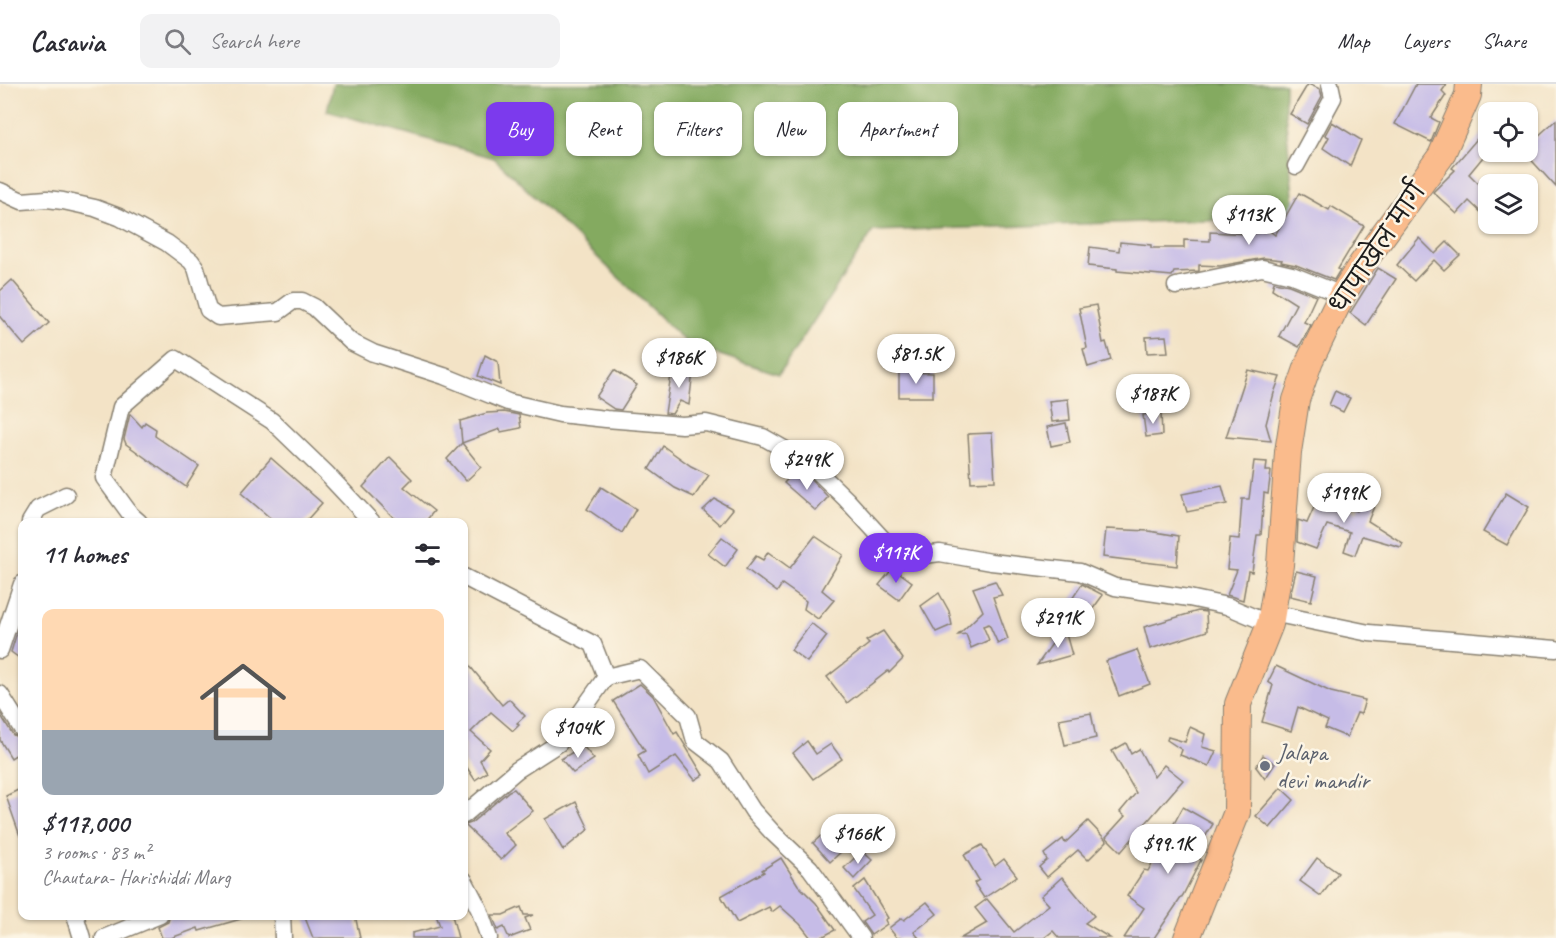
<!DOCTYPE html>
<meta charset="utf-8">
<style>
:root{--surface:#fff;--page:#f2f2f3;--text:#2b2b33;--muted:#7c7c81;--line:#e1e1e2;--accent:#7c3aed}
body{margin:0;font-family:Caveat,"Playpen Sans Deva",sans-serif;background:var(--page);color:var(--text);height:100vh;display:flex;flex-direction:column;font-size:22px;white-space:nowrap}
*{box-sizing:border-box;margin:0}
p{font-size:20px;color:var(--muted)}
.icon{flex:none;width:33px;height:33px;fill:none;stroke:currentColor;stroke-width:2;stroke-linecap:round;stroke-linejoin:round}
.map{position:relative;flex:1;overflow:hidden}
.panel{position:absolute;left:18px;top:434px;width:450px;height:402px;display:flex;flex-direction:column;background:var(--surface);border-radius:12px;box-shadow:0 2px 4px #0004}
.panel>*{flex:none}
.top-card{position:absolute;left:486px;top:18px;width:570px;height:54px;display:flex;gap:12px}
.fabs{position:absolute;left:1478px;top:18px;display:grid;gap:12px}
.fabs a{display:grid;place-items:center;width:60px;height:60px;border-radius:12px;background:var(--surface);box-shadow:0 2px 4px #0004;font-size:30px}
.price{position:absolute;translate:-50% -51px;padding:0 14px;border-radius:21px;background:#fff;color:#222;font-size:20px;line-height:39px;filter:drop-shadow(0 2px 3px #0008)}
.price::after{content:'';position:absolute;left:50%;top:36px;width:18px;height:14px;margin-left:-9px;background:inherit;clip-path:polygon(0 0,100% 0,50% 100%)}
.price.active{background:var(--accent);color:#fff}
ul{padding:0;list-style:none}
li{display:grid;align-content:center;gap:12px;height:318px;padding:0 24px}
li span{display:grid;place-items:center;height:186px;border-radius:12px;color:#555}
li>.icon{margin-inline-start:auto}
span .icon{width:108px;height:108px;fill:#fffc;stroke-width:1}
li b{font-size:26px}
h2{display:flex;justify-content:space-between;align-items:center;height:72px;padding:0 24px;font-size:26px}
.pill{padding:0 21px;border-radius:12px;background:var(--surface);box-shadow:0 2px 4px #0004;font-size:21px;line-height:54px}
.pill.active{background:var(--accent);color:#fff}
header{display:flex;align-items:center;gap:36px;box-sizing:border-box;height:84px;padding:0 30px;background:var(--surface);border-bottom:2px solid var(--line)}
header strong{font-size:28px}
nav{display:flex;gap:33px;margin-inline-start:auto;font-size:21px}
.search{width:420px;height:54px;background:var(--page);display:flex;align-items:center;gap:15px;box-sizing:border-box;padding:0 21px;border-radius:12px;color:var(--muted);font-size:22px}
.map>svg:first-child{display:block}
.forest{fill:#84aa60;stroke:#50633e;stroke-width:1.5}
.building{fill:#c6bce7}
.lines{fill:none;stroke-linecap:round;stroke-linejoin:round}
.street-casing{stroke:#888071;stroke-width:19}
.primary-casing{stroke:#888071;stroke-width:28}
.street{stroke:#fff;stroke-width:16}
.primary{stroke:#fabb8c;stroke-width:26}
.worship-dot{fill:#6b7280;stroke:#fcf5e5;stroke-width:2}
.labels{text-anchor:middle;stroke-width:5;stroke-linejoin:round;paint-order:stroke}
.street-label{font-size:24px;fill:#1c1c1c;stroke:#fcf5e5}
.worship-label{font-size:24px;fill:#5b616d;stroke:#fcf5e5;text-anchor:start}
</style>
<header>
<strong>Casavia</strong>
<div class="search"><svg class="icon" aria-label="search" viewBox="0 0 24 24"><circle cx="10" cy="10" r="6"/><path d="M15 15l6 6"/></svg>Search here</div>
<nav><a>Map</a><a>Layers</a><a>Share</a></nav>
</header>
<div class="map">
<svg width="1556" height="854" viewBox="0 0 1556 854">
<rect width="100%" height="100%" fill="#fcf5e5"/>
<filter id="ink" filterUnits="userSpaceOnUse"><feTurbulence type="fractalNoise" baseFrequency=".0167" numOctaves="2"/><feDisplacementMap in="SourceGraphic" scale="12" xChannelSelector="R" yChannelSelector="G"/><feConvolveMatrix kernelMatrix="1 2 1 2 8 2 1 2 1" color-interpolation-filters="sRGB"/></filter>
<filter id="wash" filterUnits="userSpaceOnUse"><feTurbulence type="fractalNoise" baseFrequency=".008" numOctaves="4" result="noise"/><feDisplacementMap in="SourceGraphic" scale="24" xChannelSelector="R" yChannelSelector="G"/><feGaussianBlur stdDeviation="1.35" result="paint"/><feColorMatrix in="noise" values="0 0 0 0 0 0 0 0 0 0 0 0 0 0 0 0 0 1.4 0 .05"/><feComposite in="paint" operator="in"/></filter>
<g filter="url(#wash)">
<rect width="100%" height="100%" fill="#f3e3c6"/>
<!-- forest -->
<path class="forest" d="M333,0H1285V27L1295,133L873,147L779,290L689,261L494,74L327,27Z"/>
<g id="blocks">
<!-- building -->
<g class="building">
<path d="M1308,0L1320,5L1322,12L1307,40L1290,30Z"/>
<path d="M1416,0H1447L1442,7L1446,11L1431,34L1439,38L1431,58L1395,40Z"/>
<path d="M1556,36V103L1524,68H1527V62Z"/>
<path d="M1332,38L1361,56L1350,82L1323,64L1329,53L1325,51Z"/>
<path d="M1488,42V67L1469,90L1488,109V135L1469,117L1457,130L1433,108L1455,86L1452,84Z"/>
<path d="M1299,109L1329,126L1331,122L1364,142L1338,185L1340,186L1334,196L1296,181L1281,178L1282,176L1264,174L1220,182L1199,181V187L1174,188L1172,192L1117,187V185L1088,182L1090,163L1119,167L1120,158L1151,161V164H1184V156L1210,157V148L1248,150L1270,147L1275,151Z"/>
<path d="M1419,154L1435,170L1447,158L1460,171L1444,186L1434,176L1414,197L1397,181Z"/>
<path d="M1378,184L1396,195L1366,241L1350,229Z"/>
<path d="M12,196L49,239L24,261L0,233V207Z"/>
<path d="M1274,198L1289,201L1316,212L1304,238L1311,241L1299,263L1279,252L1296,220L1272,205Z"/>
<path d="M1096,221L1103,259L1106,258L1111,276L1088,283L1083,265L1087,264L1079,224Z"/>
<path d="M1166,252L1168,268L1147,269L1146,253Z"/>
<path d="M485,271L498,278L500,301L478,292Z"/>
<path d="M672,285L693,287L689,321L680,317L672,330L665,329Z"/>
<path d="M614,286L637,301L621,326L614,325L596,313Z"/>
<path d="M1248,286L1280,293L1274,309L1266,340L1271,357L1226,353Z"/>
<path d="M899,288L933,289V313H899Z"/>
<path d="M1335,307L1350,314L1343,328L1329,321Z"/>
<path d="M1068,315L1070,336L1052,338L1049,317Z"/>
<path d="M504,328L519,331L521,344L501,348L500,345L462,359L460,337L487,329Z"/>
<path d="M1161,328L1162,351L1146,353L1143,331Z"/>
<path d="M130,330L142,343L145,338L156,345L155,352L199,382L186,403L126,360L124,355Z"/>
<path d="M1066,339L1070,358L1051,362L1047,343Z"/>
<path d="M992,349L995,397L971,398L968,350Z"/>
<path d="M462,359L481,383L466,397L447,375Z"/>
<path d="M663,362L691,382L709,391L694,413L675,404L649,385Z"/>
<path d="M390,373L412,395L404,403L434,427L425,438H398L363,403Z"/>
<path d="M271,374L322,419L305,438H275L241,409Z"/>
<path d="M1254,377L1267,378L1266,387H1271L1268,410L1264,409L1261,451H1257L1252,488L1248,487L1243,516L1227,511L1237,486L1227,485L1230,454L1239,455L1242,415H1249Z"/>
<path d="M794,388L805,398L809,393L828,413L816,427L784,399Z"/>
<path d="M1222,402L1227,420L1187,428L1182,410Z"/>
<path d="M601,403L636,425L622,449L587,425Z"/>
<path d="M1364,405L1378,413L1368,437L1403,459L1401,463L1362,452L1355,471L1344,467L1350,448L1327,441L1316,465L1297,458L1298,436L1307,439L1316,419L1327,425L1330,415L1357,427Z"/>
<path d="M1506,409L1529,423L1507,461L1483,448Z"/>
<path d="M715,415L733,425L720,441L703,426Z"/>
<path d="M1106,445L1149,447L1179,452L1177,482L1103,473Z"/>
<path d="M815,452L843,471L822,506L834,516L818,535L804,525L806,517L782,500L777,508L746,485L756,472L763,476L768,468L790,484Z"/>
<path d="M722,453L738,465L725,483L708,470Z"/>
<path d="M893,484L912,498L899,516L879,501Z"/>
<path d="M1296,487L1317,492L1311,517L1290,512Z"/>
<path d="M995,497L1002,511L993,513L1008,555L998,560L989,540L983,542L989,556L971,564L966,550L958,551L983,527L973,504Z"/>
<path d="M1082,500L1103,511L1084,537L1066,524Z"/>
<path d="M939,509L949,527L952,541L936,548L921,522Z"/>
<path d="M1198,527L1206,528L1207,547L1150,565L1144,543Z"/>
<path d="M811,539L827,552L807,578L791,566Z"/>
<path d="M19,542L22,544V576L11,568Z"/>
<path d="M1064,543L1072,571L1037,581Z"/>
<path d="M883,547L903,575L889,589L888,587L847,619L827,593L869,560L866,557Z"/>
<path d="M1137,566L1150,600L1119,612L1106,577Z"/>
<path d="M464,575L502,621L509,615L525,632L517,639L519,641L513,647L491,628L471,648L490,665L480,676L487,688L475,696L464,679Z"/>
<path d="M1276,582L1331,608L1365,616L1361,630L1357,629L1347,653L1325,644L1328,637L1298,623L1291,647L1262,638L1273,601L1268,598Z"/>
<path d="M640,600L653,612L674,650L677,648L703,691L695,696L676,672L648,690L638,671L645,667L613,617Z"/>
<path d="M1091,629L1096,654L1065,661L1059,635Z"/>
<path d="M0,630L13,651L22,655V667L11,674L0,656Z"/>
<path d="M1190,643L1205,650L1202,663L1216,667L1209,682L1180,671L1182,666L1167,656L1168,653L1185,658Z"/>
<path d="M807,657L816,670L831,660L842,675L813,695L793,669Z"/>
<path d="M1126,659L1131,670L1139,665L1154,693L1164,681L1183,696L1121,768L1106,753L1125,732L1120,728L1136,709L1112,667Z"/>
<path d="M583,662L594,675L573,689L561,675Z"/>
<path d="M1263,671L1275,680L1265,695L1256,683Z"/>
<path d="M22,704V751L20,752L6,712Z"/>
<path d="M1281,704L1294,716L1270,744L1256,732Z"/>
<path d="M514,705L533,727L504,749L516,761L501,776L465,741L471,739L509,707Z"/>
<path d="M576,718L589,745L563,766L545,735Z"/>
<path d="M1183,723L1213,740L1194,771L1201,776L1183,811L1154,854H1124L1144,824L1127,812L1144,786L1148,787Z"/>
<path d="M1088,737L1107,757L1088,776L1078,766L1047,793L1039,783L1047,776L1044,770L1063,755L1065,759Z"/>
<path d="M826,747L843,766L830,778L813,759Z"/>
<path d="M982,761L995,782L1004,775L1017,792L984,814L974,799L979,796L964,771Z"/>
<path d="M862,767L872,776L854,795L844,784Z"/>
<path d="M781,774L798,801L816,819L835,846L820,854H811L800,840L780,822L772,828L769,823L737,839L721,812L764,788L762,786Z"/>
<path d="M1317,774L1338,789L1321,812L1300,797Z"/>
<path d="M1062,793L1094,832L1085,839L1110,854H1059L1053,847L1044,854H961L987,839L975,824L987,815L1014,848L1049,821L1041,812Z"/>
<path d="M865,796L888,834L885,836L887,840L871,851L862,838L872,831L854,805Z"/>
<path d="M927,818L937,830L914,848L919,854H897L889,844L902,834L904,836Z"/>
<path d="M521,823L524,831H533L525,834L530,846L509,854L504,843L498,846L492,831H503Z"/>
<path d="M170,831H240L241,835L199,847L198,844L171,854H162L158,843L168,838Z"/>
<path d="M304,831H355L360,854H313Z"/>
<path d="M436,831H452L458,854H412V849L440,842Z"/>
</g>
</g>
</g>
<g filter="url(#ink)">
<use href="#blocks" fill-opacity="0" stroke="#888071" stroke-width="1.5"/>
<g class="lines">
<!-- street casing -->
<g class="street-casing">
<g id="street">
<path d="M1296,82L1333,14L1330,0"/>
<path d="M0,107L22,117L47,115L63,117L95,124L119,133L167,159L191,177L196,184L208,226L218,233L278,228L293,217H302L314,223L351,258L373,269L444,292L508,318L560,330L606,335L682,341L706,339L763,353L809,379L846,415L900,474L940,469L991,478L1080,488L1115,503L1189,514L1227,522L1270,540"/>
<path d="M1176,202L1262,184L1292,191L1342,211"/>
<path d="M30,438L38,425L66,411"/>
<path d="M139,438L131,431L104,394L121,323L176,275L272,337L326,389L372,438"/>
<path d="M464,493L593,560L606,593"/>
<path d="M1272,529L1369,549L1556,565"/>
<path d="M0,566L22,500"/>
<path d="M0,610L22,645"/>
<path d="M464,731L517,686L559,659L606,593L640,585L688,632L695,657L721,677L753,727L773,749L810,784L861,854"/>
<path d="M464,796L479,825L489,854"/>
<path d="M75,831L82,854"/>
<path d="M282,831L283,854"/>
<path d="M104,854L160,831"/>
</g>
</g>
<!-- primary casing -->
<g class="primary-casing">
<path id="primary" d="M1187,854L1237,728L1238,620L1270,540L1280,481L1288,368L1296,316L1310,276L1342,211L1361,181L1441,72L1468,11L1469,0"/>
</g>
<!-- street -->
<use href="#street" class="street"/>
<!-- primary -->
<use href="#primary" class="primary"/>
</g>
</g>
<!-- markers -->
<circle class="worship-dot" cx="1265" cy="682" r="6"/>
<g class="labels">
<!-- street labels -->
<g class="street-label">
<text transform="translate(1378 164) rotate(-56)" y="8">धापाखेल मार्ग</text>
</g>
<!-- worship labels -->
<g class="worship-label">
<text x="1277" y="676">Jalapa<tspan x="1277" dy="28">devi mandir</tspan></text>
</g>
</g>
</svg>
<div class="fabs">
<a><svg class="icon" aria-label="locate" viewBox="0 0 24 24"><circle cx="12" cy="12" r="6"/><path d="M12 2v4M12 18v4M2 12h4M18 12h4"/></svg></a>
<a><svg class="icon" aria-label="layers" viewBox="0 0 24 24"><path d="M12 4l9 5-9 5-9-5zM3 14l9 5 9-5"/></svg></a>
</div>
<b class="price" style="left:1249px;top:162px">$113K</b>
<b class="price" style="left:916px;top:301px">$81.5K</b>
<b class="price" style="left:679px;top:305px">$186K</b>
<b class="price" style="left:1153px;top:341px">$187K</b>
<b class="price" style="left:807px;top:407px">$249K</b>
<b class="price" style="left:1344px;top:440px">$199K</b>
<b class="price active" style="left:896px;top:500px">$117K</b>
<b class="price" style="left:1058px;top:565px">$291K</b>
<b class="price" style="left:578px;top:675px">$104K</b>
<b class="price" style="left:858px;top:781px">$166K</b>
<b class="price" style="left:1168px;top:791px">$99.1K</b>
<div class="top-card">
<a class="pill active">Buy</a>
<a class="pill">Rent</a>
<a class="pill">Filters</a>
<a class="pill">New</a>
<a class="pill">Apartment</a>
</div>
<section class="panel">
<h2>11 homes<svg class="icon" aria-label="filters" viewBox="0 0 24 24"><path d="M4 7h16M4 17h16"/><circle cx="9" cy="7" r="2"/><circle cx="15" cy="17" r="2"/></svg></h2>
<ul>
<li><span style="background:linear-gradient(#ffd9b3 65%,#9aa5b1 0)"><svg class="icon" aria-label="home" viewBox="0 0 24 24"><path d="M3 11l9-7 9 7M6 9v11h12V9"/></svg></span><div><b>$117,000</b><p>3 rooms · 83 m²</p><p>Chautara- Harishiddi Marg</p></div></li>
</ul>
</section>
</div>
